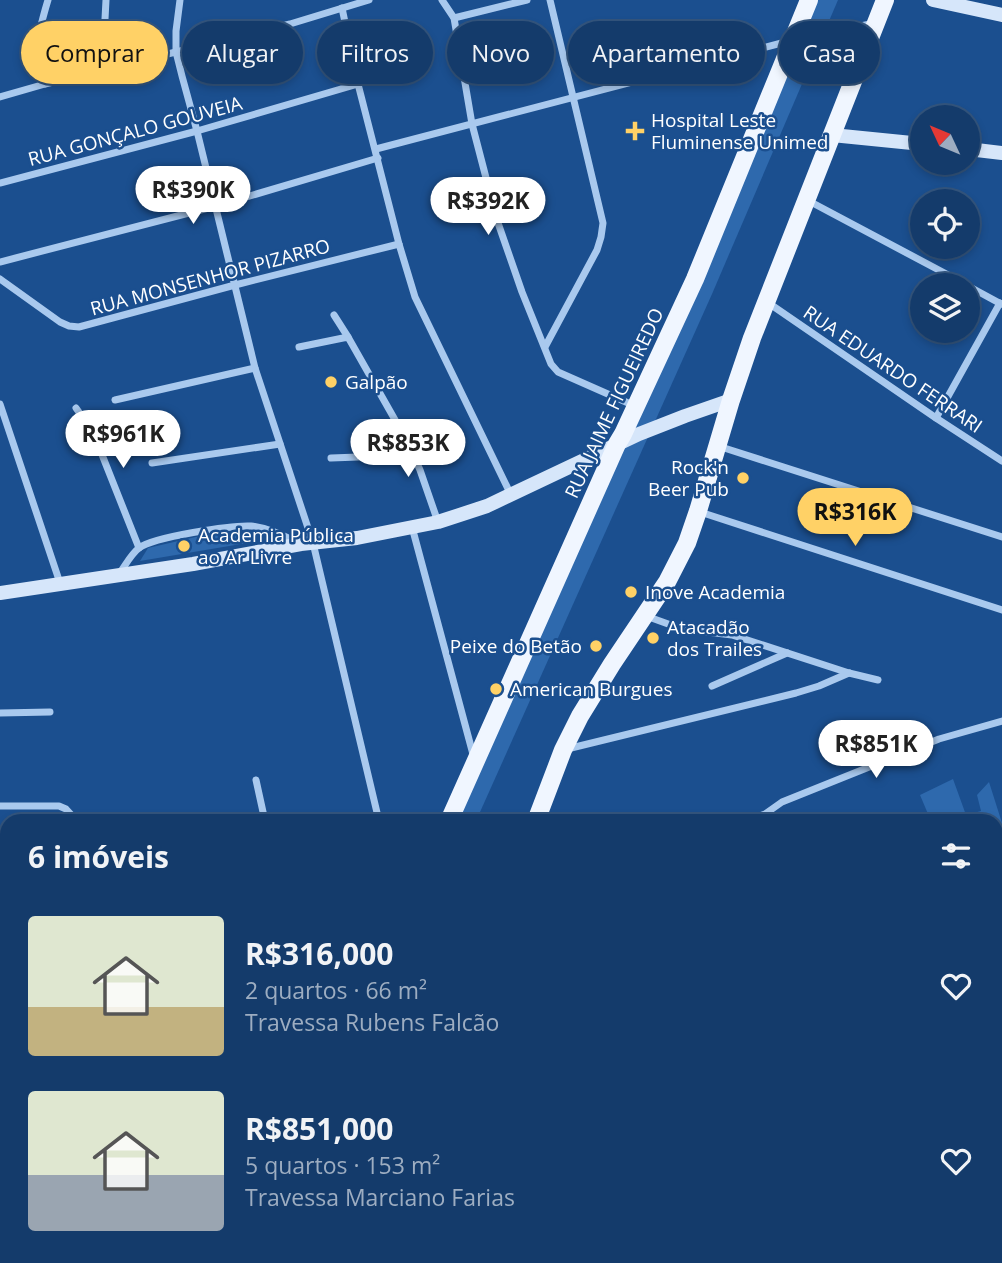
<!DOCTYPE html>
<html lang="pt">
<meta charset="utf-8">
<style>
:root{--surface:#143b6b;--page:#214673;--text:#f1f3f6;--muted:#9dadc1;--line:#33557e;--accent:#ffd166}
body{margin:0;font-family:"Open Sans",sans-serif;background:var(--page);color:var(--text);height:100vh;display:flex;flex-direction:column;font-size:26px;white-space:nowrap}
*{box-sizing:border-box;margin:0}
p{font-size:23px;color:var(--muted)}
.icon{flex:none;width:38px;height:38px;fill:none;stroke:currentColor;stroke-width:2;stroke-linecap:round;stroke-linejoin:round}
.map{position:relative;flex:1;overflow:hidden}
.panel{position:absolute;left:0px;top:814px;width:1003px;height:450px;display:flex;flex-direction:column;background:var(--surface);border-radius:21px 21px 0 0;box-shadow:0 4px 10px #0003,0 0 0 2px var(--line)}
.panel>*{flex:none}
.banner{position:absolute;left:21px;top:21px;width:961px;height:63px;display:flex;gap:14px}
.needle{width:46px;rotate:314deg}
.fabs{position:absolute;left:910px;top:105px;display:grid;gap:14px}
.fabs a{display:grid;place-items:center;width:70px;height:70px;border-radius:50%;background:var(--surface);box-shadow:0 4px 10px #0003,0 0 0 2px var(--line);font-size:35px}
.price{position:absolute;translate:-50% -60px;padding:0 16px;border-radius:24px;background:#fff;color:#222;font-size:23px;line-height:46px;filter:drop-shadow(0 2px 4px #0008)}
.price::after{content:'';position:absolute;left:50%;top:42px;width:21px;height:16px;margin-left:-10px;background:inherit;clip-path:polygon(0 0,100% 0,50% 100%)}
.price.selected{background:var(--accent);color:#111}
ul{padding:0;list-style:none}
li{display:flex;align-items:center;gap:21px;height:175px;padding:0 28px}
li span{display:grid;place-items:center;flex:none;width:196px;height:140px;border-radius:7px;color:#555}
li>.icon{margin-inline-start:auto}
span .icon{width:84px;height:84px;fill:#fffc;stroke-width:1}
li b{font-size:30px}
h2{display:flex;justify-content:space-between;align-items:center;height:84px;padding:0 28px;font-size:30px}
.chip{padding:0 24px;border-radius:32px;background:var(--surface);box-shadow:0 4px 10px #0003,0 0 0 2px var(--line);font-size:24px;line-height:63px}
.chip.selected{background:var(--accent);color:#111}
.map>svg:first-child{display:block}
.green{fill:#2e69ad}
.lines{fill:none;stroke-linecap:round;stroke-linejoin:round}
.stream{stroke:#9cc4f0;stroke-width:2.5}
.minor{stroke:#a9c9ee;stroke-width:7}
.tertiary{stroke:#a9c9ee;stroke-width:12}
.secondary{stroke:#d6e6fa;stroke-width:14}
.primary{stroke:#f0f6ff;stroke-width:18}
.poi-dot{fill:#ffd166;stroke:#1b4f8f;stroke-width:2.5}
.labels{text-anchor:middle;stroke-width:5;stroke-linejoin:round;paint-order:stroke}
.poi-label{font-size:19px;fill:#fff;stroke:#1b4f8f;text-anchor:start}
.street-label{font-size:19px;fill:#fff;stroke:#1b4f8f}
</style>
<div class="map">
<svg width="1002" height="1263" viewBox="0 0 1002 1263">
<rect width="100%" height="100%" fill="#1b4f8f"/>
<!-- green -->
<g class="green">
<path d="M815,0H838L712,294L476,821H452Z"/>
<path d="M213,533H261L277,538L140,561L148,548Z"/>
<path d="M953,779L966,815L981,811L977,795L989,782L1002,823V931L996,926V821H931L920,795Z"/>
<path d="M752,1256H944L947,1263H747Z"/>
</g>
<g class="lines">
<!-- stream -->
<path class="stream" d="M0,1021L7,1019"/>
<!-- minor -->
<g class="minor">
<path d="M180,0L176,31V52L182,76L197,131L255,368L313,543L379,821"/>
<path d="M442,0L454,18L472,124L497,220L522,292L551,364L558,372L635,406"/>
<path d="M342,8L358,84L399,244L415,297L511,495"/>
<path d="M454,18L527,0"/>
<path d="M105,19L106,0"/>
<path d="M45,84C34,46 37,37 48,0"/>
<path d="M0,97L45,84L290,24L369,0"/>
<path d="M376,149L793,40L875,23"/>
<path d="M0,183L197,131L358,84"/>
<path d="M807,200L967,285"/>
<path d="M0,262L216,206L378,158"/>
<path d="M0,279L60,322L69,326L79,327L235,285L399,244"/>
<path d="M968,286L1001,304"/>
<path d="M767,302L936,418L1002,461"/>
<path d="M334,315L348,337"/>
<path d="M299,347L348,337L407,441L420,470L438,522"/>
<path d="M545,347L597,250L601,237L603,223L550,0"/>
<path d="M115,400L255,368"/>
<path d="M0,404L60,583"/>
<path d="M76,408L93,432L139,548"/>
<path d="M936,418L1000,303"/>
<path d="M718,446L1002,537"/>
<path d="M331,458L413,455"/>
<path d="M152,463L280,444"/>
<path d="M700,512L1002,610"/>
<path d="M412,527L474,758"/>
<path d="M119,574C125,566 131,554 139,548C153,537 232,525 251,526C268,528 282,535 297,542"/>
<path d="M646,616L682,629L732,635L849,673L878,680"/>
<path d="M712,686L787,653"/>
<path d="M0,713L50,712"/>
<path d="M567,749L796,693L819,686L849,673"/>
<path d="M256,780L265,821"/>
<path d="M0,806H59L66,809L77,821"/>
<path d="M746,821L765,814L782,802L939,739L1002,721"/>
<path d="M0,885L7,895"/>
<path d="M996,951L1002,948"/>
<path d="M0,962L7,959"/>
<path d="M0,1147L7,1181"/>
<path d="M23,1256L24,1263"/>
<path d="M91,1256L92,1263"/>
<path d="M449,1256L475,1263"/>
<path d="M255,1263V1256"/>
<path d="M640,1263L648,1256"/>
</g>
<!-- tertiary -->
<path class="tertiary" d="M130,1263L172,1260L241,1263"/>
<!-- secondary -->
<g class="secondary">
<path d="M933,0L1002,15"/>
<path d="M832,135L922,144"/>
<path d="M968,149L1002,153"/>
<path d="M0,593L193,564L301,544L357,538L438,522L487,506L639,434L685,416L731,400"/>
</g>
<!-- primary -->
<g class="primary">
<path d="M449,821L617,444L623,434L695,279L809,0"/>
<path d="M536,821L563,750L580,716L612,664L667,582L687,543L698,511L731,400L752,338L885,0"/>
<path d="M352,1263V1256"/>
<path d="M403,1263L405,1256"/>
</g>
</g>
<!-- markers -->
<g class="poi-dot">
<path d="M631.5 120.5h7v7h7v7h-7v7h-7v-7h-7v-7h7z"/>
<circle cx="331" cy="382" r="7"/>
<circle cx="743" cy="478" r="7"/>
<circle cx="184" cy="546" r="7"/>
<circle cx="631" cy="592" r="7"/>
<circle cx="653" cy="638" r="7"/>
<circle cx="596" cy="646" r="7"/>
<circle cx="496" cy="689" r="7"/>
</g>
<g class="labels">
<!-- poi labels -->
<g class="poi-label">
<text x="651" y="127">Hospital Leste<tspan x="651" dy="22">Fluminense Unimed</tspan></text>
<text x="345" y="389">Galpão</text>
<text x="729" y="474" text-anchor="end">Rock'n<tspan x="729" dy="22">Beer Pub</tspan></text>
<text x="198" y="542">Academia Pública<tspan x="198" dy="22">ao Ar Livre</tspan></text>
<text x="645" y="599">Inove Academia</text>
<text x="667" y="634">Atacadão<tspan x="667" dy="22">dos Trailes</tspan></text>
<text x="582" y="653" text-anchor="end">Peixe do Betão</text>
<text x="510" y="696">American Burgues</text>
</g>
<!-- street labels -->
<g class="street-label">
<text transform="translate(135 131) rotate(-15)" y="7">RUA GONÇALO GOUVEIA</text>
<text transform="translate(210 277) rotate(-15)" y="7">RUA MONSENHOR PIZARRO</text>
<text transform="translate(893 369) rotate(34)" y="7">RUA EDUARDO FERRARI</text>
<text transform="translate(614 403) rotate(-65)" y="7">RUA JAIME FIGUEIREDO</text>
</g>
</g>
</svg>
<div class="fabs">
<a><svg class="needle" viewBox="-14 -14 28 28"><path d="M0-13l5 13h-10z" fill="#e53935"/><path d="M0 13l5-13h-10z" fill="#9dadc1"/></svg></a>
<a><svg class="icon" aria-label="locate" viewBox="0 0 24 24"><circle cx="12" cy="12" r="6"/><path d="M12 2v4M12 18v4M2 12h4M18 12h4"/></svg></a>
<a><svg class="icon" aria-label="layers" viewBox="0 0 24 24"><path d="M12 4l9 5-9 5-9-5zM3 14l9 5 9-5"/></svg></a>
</div>
<b class="price" style="left:193px;top:226px">R$390K</b>
<b class="price" style="left:488px;top:237px">R$392K</b>
<b class="price" style="left:123px;top:470px">R$961K</b>
<b class="price" style="left:408px;top:479px">R$853K</b>
<b class="price selected" style="left:855px;top:548px">R$316K</b>
<b class="price" style="left:876px;top:780px">R$851K</b>
<div class="banner">
<a class="chip selected">Comprar</a>
<a class="chip">Alugar</a>
<a class="chip">Filtros</a>
<a class="chip">Novo</a>
<a class="chip">Apartamento</a>
<a class="chip">Casa</a>
</div>
<section class="panel">
<h2>6 imóveis<svg class="icon" aria-label="filters" viewBox="0 0 24 24"><path d="M4 7h16M4 17h16"/><circle cx="9" cy="7" r="2"/><circle cx="15" cy="17" r="2"/></svg></h2>
<ul>
<li><span style="background:linear-gradient(#dfe7d0 65%,#c2b280 0)"><svg class="icon" aria-label="home" viewBox="0 0 24 24"><path d="M3 11l9-7 9 7M6 9v11h12V9"/></svg></span><div><b>R$316,000</b><p>2 quartos · 66 m²</p><p>Travessa Rubens Falcão</p></div><svg class="icon" aria-label="heart" viewBox="0 0 24 24"><path d="M12 20l-8-8c-3-5 5-10 8-4 3-6 11-1 8 4z"/></svg></li>
<li><span style="background:linear-gradient(#dfe7d0 60%,#9aa5b1 0)"><svg class="icon" aria-label="home" viewBox="0 0 24 24"><path d="M3 11l9-7 9 7M6 9v11h12V9"/></svg></span><div><b>R$851,000</b><p>5 quartos · 153 m²</p><p>Travessa Marciano Farias</p></div><svg class="icon" aria-label="heart" viewBox="0 0 24 24"><path d="M12 20l-8-8c-3-5 5-10 8-4 3-6 11-1 8 4z"/></svg></li>
</ul>
</section>
</div>
